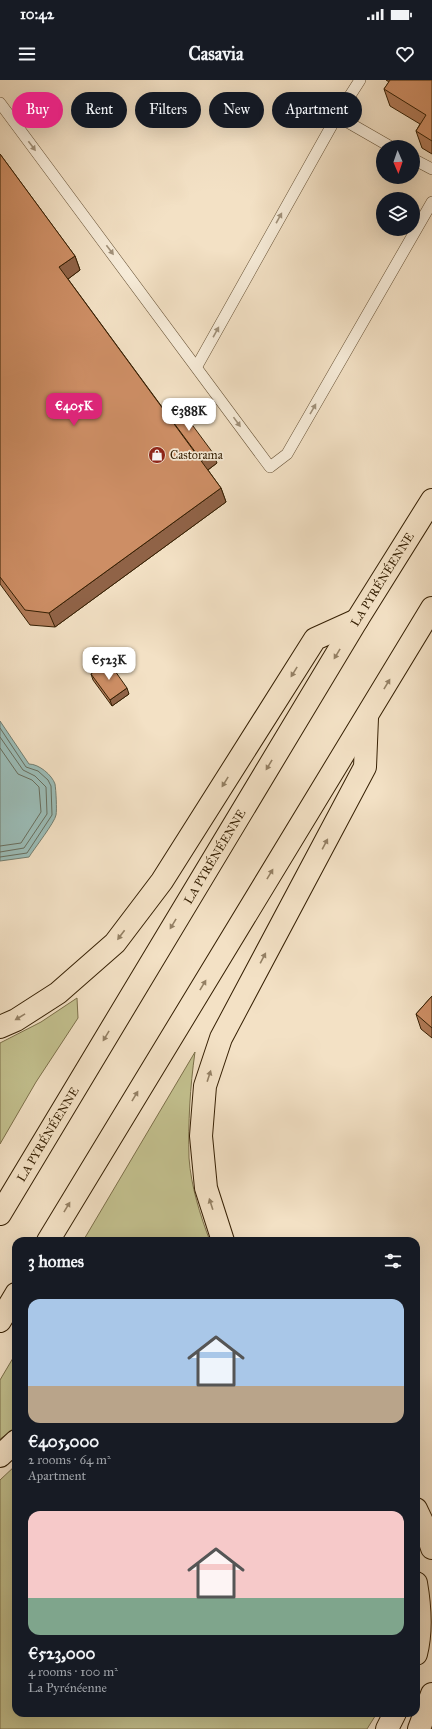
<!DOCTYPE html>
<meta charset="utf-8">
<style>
:root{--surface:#171b24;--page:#242831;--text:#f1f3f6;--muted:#9ea1a6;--accent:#db2777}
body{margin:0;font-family:"IM FELL Great Primer",serif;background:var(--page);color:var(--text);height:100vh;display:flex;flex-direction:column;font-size:15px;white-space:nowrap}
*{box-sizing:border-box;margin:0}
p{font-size:13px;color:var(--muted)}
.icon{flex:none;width:22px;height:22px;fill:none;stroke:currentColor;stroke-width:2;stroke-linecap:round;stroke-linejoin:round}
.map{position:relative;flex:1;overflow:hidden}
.panel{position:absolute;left:12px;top:1157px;width:408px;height:480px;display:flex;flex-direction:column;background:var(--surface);border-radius:12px;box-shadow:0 4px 16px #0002}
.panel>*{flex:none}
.hud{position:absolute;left:12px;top:12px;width:408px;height:36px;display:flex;gap:8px}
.needle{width:26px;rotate:178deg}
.fabs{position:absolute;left:376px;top:60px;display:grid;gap:8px}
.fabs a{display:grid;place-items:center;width:44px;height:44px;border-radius:50%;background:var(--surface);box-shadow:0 4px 16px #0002;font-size:20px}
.price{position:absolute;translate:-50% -34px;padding:0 9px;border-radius:8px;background:#fff;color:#222;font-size:13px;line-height:26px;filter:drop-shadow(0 1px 2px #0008)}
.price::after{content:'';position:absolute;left:50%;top:24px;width:12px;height:9px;margin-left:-6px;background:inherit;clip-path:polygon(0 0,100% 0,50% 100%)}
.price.selected{background:var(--accent);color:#fff}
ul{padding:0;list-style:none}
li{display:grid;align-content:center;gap:8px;height:212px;padding:0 16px}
li span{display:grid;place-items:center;height:124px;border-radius:12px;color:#555}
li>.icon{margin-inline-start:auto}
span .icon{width:72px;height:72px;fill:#fffc;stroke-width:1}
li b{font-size:17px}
h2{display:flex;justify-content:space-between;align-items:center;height:48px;padding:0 16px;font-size:17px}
.pill{padding:0 14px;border-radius:18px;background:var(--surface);box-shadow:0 4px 16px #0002;font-size:14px;line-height:36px}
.pill.selected{background:var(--accent);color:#fff}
.status{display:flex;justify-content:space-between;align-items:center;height:28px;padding:0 20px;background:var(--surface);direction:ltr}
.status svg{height:11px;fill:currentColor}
header{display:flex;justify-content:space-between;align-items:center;height:52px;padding:0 16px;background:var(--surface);font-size:18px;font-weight:700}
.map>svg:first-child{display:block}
.green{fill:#c3c18f;stroke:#7c704a}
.water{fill:#9bbdb8;stroke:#737e70}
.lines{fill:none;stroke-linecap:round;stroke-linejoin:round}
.shore{stroke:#686e5e;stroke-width:1}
.service-casing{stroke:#655034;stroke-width:12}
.motorway-casing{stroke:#362004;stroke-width:24}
.service{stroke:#f7ecd9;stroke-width:11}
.motorway{stroke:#f3e1c5;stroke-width:22}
.wall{fill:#b07a57;stroke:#362004}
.shaded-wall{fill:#906347;stroke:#362004}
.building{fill:#cd8e65;stroke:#362004}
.oneway{fill:#a09079}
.oneway2{fill:#948064}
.labels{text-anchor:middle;stroke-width:3.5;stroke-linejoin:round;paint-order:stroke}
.poi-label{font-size:12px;fill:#362004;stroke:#f7ecd9;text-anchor:start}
.street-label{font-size:12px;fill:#362004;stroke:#f7ecd9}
</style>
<div class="status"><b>10:42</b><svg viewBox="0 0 49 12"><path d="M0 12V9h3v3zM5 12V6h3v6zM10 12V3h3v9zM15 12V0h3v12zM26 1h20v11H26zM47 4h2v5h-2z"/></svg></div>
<header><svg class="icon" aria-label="menu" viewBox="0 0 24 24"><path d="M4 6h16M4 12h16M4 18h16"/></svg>Casavia<svg class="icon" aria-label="heart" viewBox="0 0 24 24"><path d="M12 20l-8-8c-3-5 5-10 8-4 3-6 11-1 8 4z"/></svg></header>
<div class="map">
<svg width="432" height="1649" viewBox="0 0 432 1649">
<rect width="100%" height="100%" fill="#f3e1c5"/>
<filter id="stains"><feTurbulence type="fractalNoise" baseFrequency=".005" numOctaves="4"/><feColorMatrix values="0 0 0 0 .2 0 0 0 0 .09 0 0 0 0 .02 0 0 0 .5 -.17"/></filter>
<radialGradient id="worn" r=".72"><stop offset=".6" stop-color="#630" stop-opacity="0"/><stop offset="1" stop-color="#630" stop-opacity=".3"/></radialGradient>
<!-- green -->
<g class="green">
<path d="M77,918L78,938L36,1002L0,1064V963L41,942Z"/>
<path d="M195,972C190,1007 188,1043 189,1078C191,1106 200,1135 210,1161H83Z"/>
<path d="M16,1273V1348L0,1359V1300Z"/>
<path d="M16,1385V1633H377L367,1649H0V1400Z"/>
</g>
<!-- water -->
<path class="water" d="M0,641L29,684C39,684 52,695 55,704C56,710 57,730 56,735C55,742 34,769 29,777L0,781Z"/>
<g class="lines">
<!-- shore -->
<g class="shore">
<path d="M0,648L26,687L38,691L48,700L51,706L52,735L27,773L0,777"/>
<path d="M0,657L23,690L35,696L46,707L47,734L24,768L0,772"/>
<path d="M0,668L18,694L32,700L39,707L41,732L21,763L0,766"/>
</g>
<!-- service casing -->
<g class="service-casing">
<g id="service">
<path d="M360,0L337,36L391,67"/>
<path d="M0,23L270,387L287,374L432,122"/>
<path d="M413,79L432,89"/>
<path d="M197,286L337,36"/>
</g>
</g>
<!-- motorway casing -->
<g class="motorway-casing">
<g id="motorway">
<path d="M0,947L16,940L58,913L115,863L162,801L315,559L357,540"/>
<path id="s1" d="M0,1134L357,540L432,420"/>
<path d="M48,1161L432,528"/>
<path d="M223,1161L206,1108L201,1056L205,1006L221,958L365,687L367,638"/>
<path d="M0,1241L16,1214"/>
<path d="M0,1376L16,1361"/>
<path d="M416,1429L426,1450L432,1468"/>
<path d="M416,1503C420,1526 422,1551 416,1574"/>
<path d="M387,1649L395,1633"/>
<path d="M419,1649L432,1614"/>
</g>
</g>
<!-- service -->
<use href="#service" class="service"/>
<!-- motorway -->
<use href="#motorway" class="motorway"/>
</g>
<!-- wall -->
<g class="wall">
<path d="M386,0H432V74L422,68L416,51L420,44L390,26L384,9L389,2Z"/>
<path d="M0,74L75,176L80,190L68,199L165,331L217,383L208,390L221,408L226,422L55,547L30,545L0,504Z"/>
<path d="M91,594L129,614L112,626L93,600Z"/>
<path d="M432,916V958L421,949L416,934Z"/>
</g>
<!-- shaded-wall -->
<g class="shaded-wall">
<path d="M75,176L80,190L64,202L59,187Z"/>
<path d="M213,373L217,383L205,392L201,381Z"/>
<path d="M221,408L226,422L55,547L49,533Z"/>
<path d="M127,608L129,614L112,626L110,620Z"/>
</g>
<!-- building -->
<g class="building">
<path d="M390,0H432V61L416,51L426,35L384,9Z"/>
<path d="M0,74L75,176L59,187L221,408L49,533L25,530L0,497Z"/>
<path d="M176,323L213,373L202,381L165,331Z"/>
<path d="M108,581L127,608L110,620L91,594Z"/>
<path d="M432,916V948L416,934Z"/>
</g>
<!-- one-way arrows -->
<defs><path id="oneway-solid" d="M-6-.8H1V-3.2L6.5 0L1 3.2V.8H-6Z"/></defs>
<g class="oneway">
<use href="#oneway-solid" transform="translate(32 66) rotate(53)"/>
<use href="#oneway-solid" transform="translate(279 138) rotate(-61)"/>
<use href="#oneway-solid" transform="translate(110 170) rotate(53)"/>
<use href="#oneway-solid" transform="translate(216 252) rotate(-61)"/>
<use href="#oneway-solid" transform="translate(313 329) rotate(-60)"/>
<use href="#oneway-solid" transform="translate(237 342) rotate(54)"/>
</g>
<g class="oneway2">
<use href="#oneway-solid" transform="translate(337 574) rotate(121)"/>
<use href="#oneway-solid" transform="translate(294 592) rotate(122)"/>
<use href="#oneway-solid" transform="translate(387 604) rotate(-59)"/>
<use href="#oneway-solid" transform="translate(269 685) rotate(121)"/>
<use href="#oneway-solid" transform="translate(225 702) rotate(122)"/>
<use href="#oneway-solid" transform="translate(325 764) rotate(-62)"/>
<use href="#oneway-solid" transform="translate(270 794) rotate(-59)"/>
<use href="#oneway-solid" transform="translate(173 844) rotate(121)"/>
<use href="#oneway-solid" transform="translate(121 855) rotate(127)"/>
<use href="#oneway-solid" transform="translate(263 878) rotate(-62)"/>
<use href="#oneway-solid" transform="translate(203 905) rotate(-59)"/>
<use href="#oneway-solid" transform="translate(20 937) rotate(149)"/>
<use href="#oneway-solid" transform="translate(106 956) rotate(121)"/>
<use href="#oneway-solid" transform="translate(209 996) rotate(-72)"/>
<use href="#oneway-solid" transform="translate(135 1016) rotate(-59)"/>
<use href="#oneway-solid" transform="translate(211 1124) rotate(-108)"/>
<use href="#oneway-solid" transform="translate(67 1127) rotate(-59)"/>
</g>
<!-- icons -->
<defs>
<g id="shop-disc" transform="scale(0.9)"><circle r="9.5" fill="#8f2418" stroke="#f7ecd9"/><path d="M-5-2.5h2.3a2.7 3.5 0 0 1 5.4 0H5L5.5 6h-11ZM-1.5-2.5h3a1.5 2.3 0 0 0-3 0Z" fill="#fff"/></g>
</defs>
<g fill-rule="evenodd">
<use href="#shop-disc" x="157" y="375"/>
</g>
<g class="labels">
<!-- poi labels -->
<g class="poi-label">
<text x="170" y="379">Castorama</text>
</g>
<!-- street labels -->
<g class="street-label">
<text dy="4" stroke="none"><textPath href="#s1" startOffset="741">LA PYRÉNÉENNE</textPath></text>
<text dy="4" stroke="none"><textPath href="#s1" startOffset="417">LA PYRÉNÉENNE</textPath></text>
<text dy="4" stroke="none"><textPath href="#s1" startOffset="93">LA PYRÉNÉENNE</textPath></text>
</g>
</g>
<rect width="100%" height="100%" filter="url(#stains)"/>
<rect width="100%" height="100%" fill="url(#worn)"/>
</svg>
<div class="fabs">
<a><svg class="needle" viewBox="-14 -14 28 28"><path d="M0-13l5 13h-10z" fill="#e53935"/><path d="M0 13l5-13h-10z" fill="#9ea1a6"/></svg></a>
<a><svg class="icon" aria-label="layers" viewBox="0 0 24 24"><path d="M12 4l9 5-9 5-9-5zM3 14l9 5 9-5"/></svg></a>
</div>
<b class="price selected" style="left:74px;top:347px">€405K</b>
<b class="price" style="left:189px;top:352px">€388K</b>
<b class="price" style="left:109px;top:601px">€523K</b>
<div class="hud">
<a class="pill selected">Buy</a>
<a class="pill">Rent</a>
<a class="pill">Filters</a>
<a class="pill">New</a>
<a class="pill">Apartment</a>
</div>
<section class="panel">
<h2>3 homes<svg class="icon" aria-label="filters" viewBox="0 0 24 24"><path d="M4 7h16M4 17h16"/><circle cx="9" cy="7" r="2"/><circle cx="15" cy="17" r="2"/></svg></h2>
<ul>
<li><span style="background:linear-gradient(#a9c7e8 70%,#b9a48a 0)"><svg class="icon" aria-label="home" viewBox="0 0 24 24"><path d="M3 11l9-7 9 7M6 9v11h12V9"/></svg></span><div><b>€405,000</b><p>2 rooms · 64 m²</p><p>Apartment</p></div></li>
<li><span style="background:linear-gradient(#f6c9c9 70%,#7fa58c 0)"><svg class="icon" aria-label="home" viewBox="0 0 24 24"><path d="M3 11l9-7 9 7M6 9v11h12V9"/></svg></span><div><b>€523,000</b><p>4 rooms · 100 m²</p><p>La Pyrénéenne</p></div></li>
</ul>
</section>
</div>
